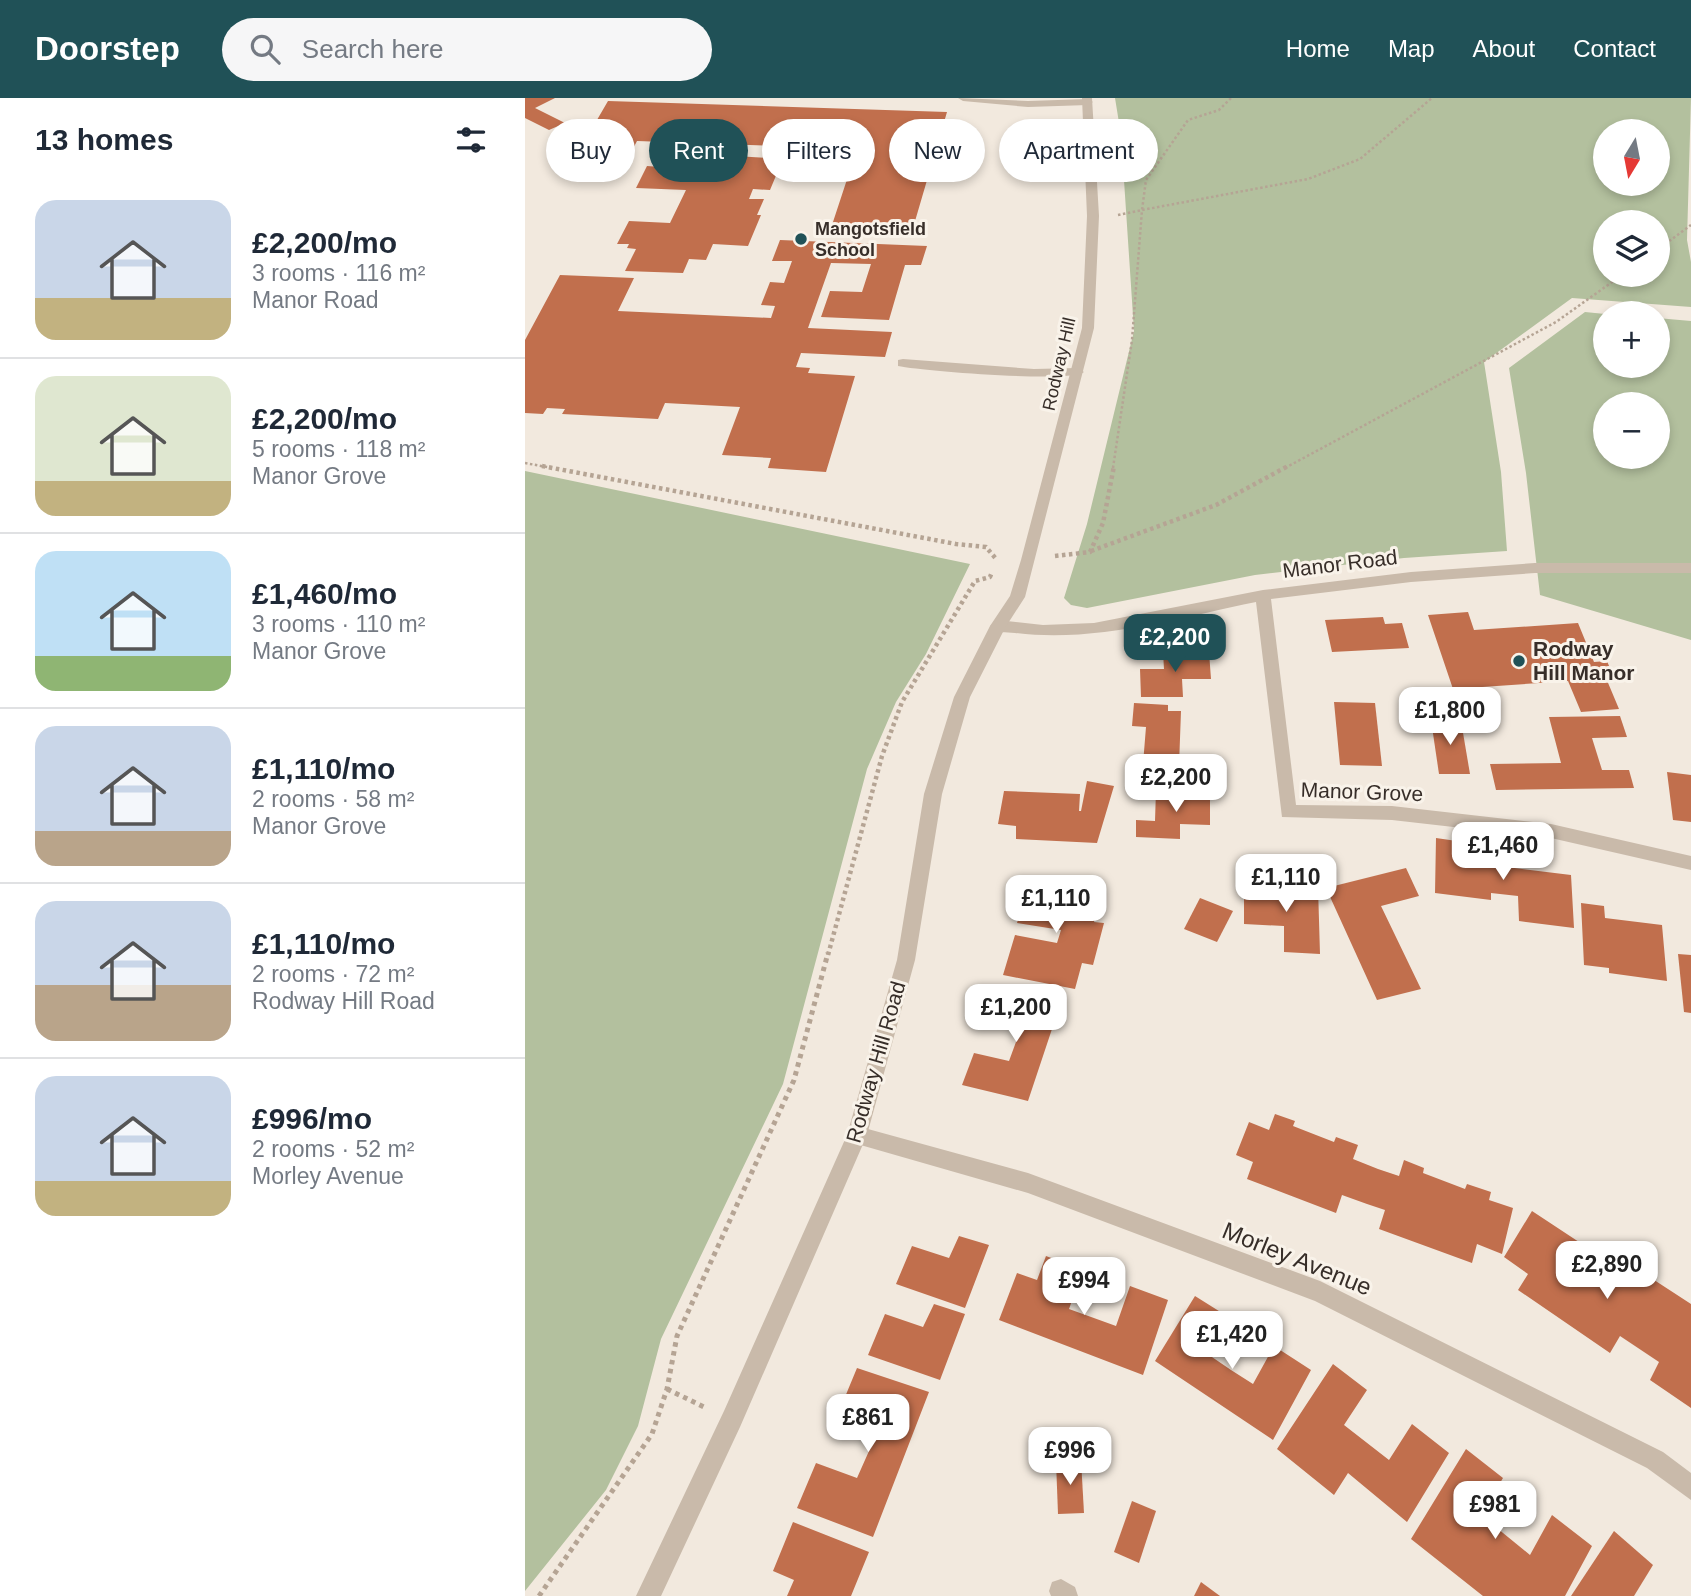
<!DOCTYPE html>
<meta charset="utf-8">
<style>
:root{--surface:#fff;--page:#f6f6f7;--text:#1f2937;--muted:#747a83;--line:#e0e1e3;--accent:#205157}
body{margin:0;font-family:Arial,sans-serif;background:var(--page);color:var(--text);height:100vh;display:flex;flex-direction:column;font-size:26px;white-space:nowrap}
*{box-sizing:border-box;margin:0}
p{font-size:23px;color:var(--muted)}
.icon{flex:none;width:38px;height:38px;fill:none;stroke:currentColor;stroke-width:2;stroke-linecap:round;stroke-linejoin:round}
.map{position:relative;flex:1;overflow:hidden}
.drawer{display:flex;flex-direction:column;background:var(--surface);width:525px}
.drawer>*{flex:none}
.top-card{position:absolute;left:21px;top:21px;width:665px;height:63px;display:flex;gap:14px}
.needle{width:46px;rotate:190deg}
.fabs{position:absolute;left:1068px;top:21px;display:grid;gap:14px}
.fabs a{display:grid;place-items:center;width:77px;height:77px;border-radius:50%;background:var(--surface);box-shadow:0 4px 10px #0003;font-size:35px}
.price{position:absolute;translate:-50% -60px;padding:0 16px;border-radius:14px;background:#fff;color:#222;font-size:23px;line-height:46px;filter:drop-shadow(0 2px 4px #0008)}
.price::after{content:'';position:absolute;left:50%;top:42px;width:21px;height:16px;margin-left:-10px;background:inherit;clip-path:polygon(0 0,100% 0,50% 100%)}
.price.selected{background:var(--accent);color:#fff}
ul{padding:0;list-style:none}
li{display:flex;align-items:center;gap:21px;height:175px;padding:0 35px}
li+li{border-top:2px solid var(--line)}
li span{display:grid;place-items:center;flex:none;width:196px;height:140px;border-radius:21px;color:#555}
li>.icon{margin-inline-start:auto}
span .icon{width:84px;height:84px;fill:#fffc;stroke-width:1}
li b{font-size:30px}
h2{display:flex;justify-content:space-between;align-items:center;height:84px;padding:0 35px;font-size:30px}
.tag{padding:0 24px;border-radius:32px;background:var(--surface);box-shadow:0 4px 10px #0003;font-size:24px;line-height:63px}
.tag.selected{background:var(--accent);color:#fff}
header{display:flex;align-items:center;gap:42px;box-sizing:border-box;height:98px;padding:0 35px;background:var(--accent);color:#fff}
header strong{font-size:33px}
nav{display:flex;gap:38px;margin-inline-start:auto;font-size:24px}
.search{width:490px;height:63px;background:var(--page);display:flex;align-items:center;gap:18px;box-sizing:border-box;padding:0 24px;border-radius:38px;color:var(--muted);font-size:26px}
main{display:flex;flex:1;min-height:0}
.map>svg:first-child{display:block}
.green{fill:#b3c09e;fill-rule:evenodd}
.building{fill:#c16f4d}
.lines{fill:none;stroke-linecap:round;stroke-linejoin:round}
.path-far2{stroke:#b5a494;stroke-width:2.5;stroke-dasharray:2.5 2.5;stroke-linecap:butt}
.path-far1{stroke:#b5a494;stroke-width:4.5;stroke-dasharray:3.5 3.5;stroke-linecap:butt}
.path{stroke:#b5a494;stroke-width:5;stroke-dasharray:4.5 4.5;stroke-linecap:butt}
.service{fill:#c9baaa;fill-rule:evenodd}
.minor{fill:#c9baaa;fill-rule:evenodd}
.tertiary{fill:#c9baaa;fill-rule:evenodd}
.poi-dot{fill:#205157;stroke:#f9f3ea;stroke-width:2.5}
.labels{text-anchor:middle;stroke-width:6;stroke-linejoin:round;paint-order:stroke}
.far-poi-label{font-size:18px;font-weight:bold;fill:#372e29;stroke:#f9f3ea;text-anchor:start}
.far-street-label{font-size:18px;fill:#372e29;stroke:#f9f3ea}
.street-label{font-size:21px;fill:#372e29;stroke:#f9f3ea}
.poi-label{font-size:21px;font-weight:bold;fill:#372e29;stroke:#f9f3ea;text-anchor:start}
.near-street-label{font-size:24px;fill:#372e29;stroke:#f9f3ea}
</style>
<header>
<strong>Doorstep</strong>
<div class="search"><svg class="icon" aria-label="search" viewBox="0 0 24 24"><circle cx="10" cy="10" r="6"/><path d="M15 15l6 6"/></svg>Search here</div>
<nav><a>Home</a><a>Map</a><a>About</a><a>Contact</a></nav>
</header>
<main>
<section class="drawer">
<h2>13 homes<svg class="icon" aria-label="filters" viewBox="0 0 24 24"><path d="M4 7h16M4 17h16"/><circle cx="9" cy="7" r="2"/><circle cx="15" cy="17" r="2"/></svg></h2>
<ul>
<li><span style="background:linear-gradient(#c9d6e8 70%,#c2b280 0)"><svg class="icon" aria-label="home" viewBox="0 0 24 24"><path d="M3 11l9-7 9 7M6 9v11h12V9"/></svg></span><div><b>£2,200/mo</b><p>3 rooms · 116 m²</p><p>Manor Road</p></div></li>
<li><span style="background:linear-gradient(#dfe7d0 75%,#c2b280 0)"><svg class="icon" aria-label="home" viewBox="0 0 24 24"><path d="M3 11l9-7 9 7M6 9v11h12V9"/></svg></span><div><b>£2,200/mo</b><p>5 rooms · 118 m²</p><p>Manor Grove</p></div></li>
<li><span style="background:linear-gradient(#bfe0f5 75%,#8fb573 0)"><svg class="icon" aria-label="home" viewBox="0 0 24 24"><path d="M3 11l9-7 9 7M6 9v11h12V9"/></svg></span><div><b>£1,460/mo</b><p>3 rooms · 110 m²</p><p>Manor Grove</p></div></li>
<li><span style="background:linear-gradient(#c9d6e8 75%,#b9a48a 0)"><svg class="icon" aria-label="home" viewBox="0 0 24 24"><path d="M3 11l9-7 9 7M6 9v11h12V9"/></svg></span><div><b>£1,110/mo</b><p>2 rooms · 58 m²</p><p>Manor Grove</p></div></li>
<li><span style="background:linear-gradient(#c9d6e8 60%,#b9a48a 0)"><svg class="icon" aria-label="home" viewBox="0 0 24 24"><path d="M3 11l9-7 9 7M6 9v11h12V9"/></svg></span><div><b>£1,110/mo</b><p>2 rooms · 72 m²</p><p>Rodway Hill Road</p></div></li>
<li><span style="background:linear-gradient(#c9d6e8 75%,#c2b280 0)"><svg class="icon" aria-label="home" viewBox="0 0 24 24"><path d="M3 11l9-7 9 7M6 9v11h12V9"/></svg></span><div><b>£996/mo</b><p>2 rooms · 52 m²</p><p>Morley Avenue</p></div></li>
</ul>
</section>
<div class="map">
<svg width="1166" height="1498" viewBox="0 0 1166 1498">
<rect width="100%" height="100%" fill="#f2e9de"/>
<!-- green -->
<g class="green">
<path d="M590,0H1166L1162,142L1166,164V209L1047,200L959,264L976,374L982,453L879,460L730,477L562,510L546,507L539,500L562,426L609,233L596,37ZM1080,33H1132V86H1080ZM1080,124H1132V177H1080Z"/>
<path d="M1060,214L1080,216V268H1132V220L1166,223V542L1015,497L1001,375L984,270ZM1080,306H1132V359H1080Z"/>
<path d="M0,373L445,466L401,556L371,604L342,671L258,986L136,1241L113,1328L81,1392L0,1493Z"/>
</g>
<!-- building -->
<g class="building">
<path d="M0,0H30L10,10L40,25L24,32L0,20Z"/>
<path d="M83,3L422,14L388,130L307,127L332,51L112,43L103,60L51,58Z"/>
<path d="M143,54L258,61L245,92L228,91L224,101H239L232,117H236L223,148L188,146L181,162L164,161L158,175L100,173L111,151L102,150L104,146H92L104,123L145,125L161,92L111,90L122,68L135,69Z"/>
<path d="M255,142L402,148L396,167H380L364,222L296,219L305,193L337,194L346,166L306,165L283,230L367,234L360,259L276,255L271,269L285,270L283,275L330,278L301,374L243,370L246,360L197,357L215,309L140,305L133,321L37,316L40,311L22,310L18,316L0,315V242L35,177L109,180L93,213L246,220L250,208L236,207L245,184L259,185L267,163H247Z"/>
<path d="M943,514L949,532L1053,525L1069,564L1082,563L1089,580H1081L1094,611L1056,614L1043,583L928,591L903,517Z"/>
<path d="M858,519L860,526L877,525L884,550L807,554L800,522Z"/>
<path d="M638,554H684L686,581H657L658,599H616L615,571H639Z"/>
<path d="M809,604L850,605L857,668L815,667Z"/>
<path d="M609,605L643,607V613H656L654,668L618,666L621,629L607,628Z"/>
<path d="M1095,618L1102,639L1067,640L1077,672H1104L1109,690L971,692L965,666L1036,665L1024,619Z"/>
<path d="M906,622L936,623L945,676H914Z"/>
<path d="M1142,674L1166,677V724L1148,722Z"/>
<path d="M562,683L589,688L572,745L491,741V728L473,726L479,693L555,696L554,713H556Z"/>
<path d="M631,692L685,694V727L655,726V741L611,739V722L630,723Z"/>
<path d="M911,740L973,749L974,768L1046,777L1049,830L994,823L993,798L966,795V802L910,795Z"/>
<path d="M881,770L894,798L856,808L896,891L852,902L801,790Z"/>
<path d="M505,783L576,796L569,824L579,825L568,867L557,865L550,891L478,877L490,837L532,845L536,832L492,825Z"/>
<path d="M719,786L793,789L795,856L759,854V828L719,826Z"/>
<path d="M675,800L708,813L692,844L659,831Z"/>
<path d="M1056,805L1079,808L1080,820L1137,827L1142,883L1084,875V870L1059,867Z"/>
<path d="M1153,856L1166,857V915L1159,914Z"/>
<path d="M474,886L537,901L503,1003L437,987L449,955L484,963L498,925L463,917Z"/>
<path d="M750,1016L770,1023L768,1028L791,1037L809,1044L811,1039L833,1047L828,1061L853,1071L874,1078L879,1062L899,1070L898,1075L940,1091L942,1086L966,1094L964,1102L988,1110L977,1156L952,1146L947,1165L854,1131L860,1112L842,1106L817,1097L811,1115L722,1081L728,1064L711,1057L724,1024L744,1032Z"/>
<path d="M1007,1113L1054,1144L1051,1150L1073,1164L1080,1150L1166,1206V1310L1125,1282L1134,1264L1095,1238L1085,1255L993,1192L1003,1176L979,1159Z"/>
<path d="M434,1138L464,1147L440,1210L371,1186L387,1148L424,1160Z"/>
<path d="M521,1158L558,1172L544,1211L591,1228L605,1188L643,1202L618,1277L474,1222L492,1175L512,1182Z"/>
<path d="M670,1198L705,1220L684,1257L706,1272L728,1286L749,1248L786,1272L748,1342L630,1263Z"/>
<path d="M409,1206L440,1216L415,1282L343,1257L360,1216L398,1229Z"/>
<path d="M808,1266L842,1292L819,1327L864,1362L887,1326L924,1355L882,1424L823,1375L809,1397L752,1351Z"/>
<path d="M332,1270L404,1294L348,1439L272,1410L291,1365L332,1380L344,1353L354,1326L315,1311Z"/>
<path d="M941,1351L978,1380L956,1417L1005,1457L1027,1417L1067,1448L1040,1498H958L886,1441Z"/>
<path d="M556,1362L559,1415L533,1416L531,1363Z"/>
<path d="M607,1403L631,1413L614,1465L589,1454Z"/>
<path d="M268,1424L344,1454L326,1498H262L269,1482L248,1473Z"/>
<path d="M1089,1433L1128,1467L1109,1498H1046Z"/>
<path d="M676,1484L695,1498H669Z"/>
</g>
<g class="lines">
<!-- path-far2 -->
<g class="path-far2">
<path d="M593,117L617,112L621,82L663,22L694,12L706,0"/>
<path d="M1132,152L1166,127"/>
<path d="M0,365L27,370"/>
<path d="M588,370L607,242L617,112L783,81L835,61L907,0"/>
<path d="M760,370L1031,224L1097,177"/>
</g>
<!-- path-far1 -->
<g class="path-far1">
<path d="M17,368L431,446L461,449L472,462"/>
<path d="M566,453L691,407L763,368"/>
<path d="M530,458L565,454L578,425L589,368"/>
<path d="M303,857L357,658L377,604L450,483L465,479L467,474"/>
</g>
<!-- path -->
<g class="path">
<path d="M142,1291L179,1309"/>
<path d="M14,1498L127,1336L142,1291L152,1238L269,982L303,855"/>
</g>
<!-- service -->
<g class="service">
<path d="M433,0L503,3L563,1L568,4L563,7L503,9L438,3Z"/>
<path d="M378,261L509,271L552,270L559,274C546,285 397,273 373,268V262Z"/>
<path d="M536,1481L550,1489L553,1498H526L524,1493L527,1484Z"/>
</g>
<!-- minor -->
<g class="minor">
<path d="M1010,465H1166V475H1010L886,484L746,501L771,707L867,708L1026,726L1166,758V772L1026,740L867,722L757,719L731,504C652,520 571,545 490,535C481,534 471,536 465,528L473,522L518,527L569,525L738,492L886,474Z"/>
<path d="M332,1028L503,1075L795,1183L1138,1354L1166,1375V1402L1122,1370L790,1203L503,1095L332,1046L325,1044L322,1037L325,1030Z"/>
</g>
<!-- tertiary -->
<path class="tertiary" d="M557,0H567L574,118L569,230L500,499L480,530L445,599L417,696L390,862L342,1037L215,1329L136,1498H111L199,1313L322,1037L372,862L399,696L429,599L465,528L485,498L496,462L557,230L562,118Z"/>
</g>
<!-- markers -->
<g class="poi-dot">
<circle cx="276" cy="141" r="7"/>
<circle cx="994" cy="563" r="7"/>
</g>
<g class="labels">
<!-- far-poi labels -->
<g class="far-poi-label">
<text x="290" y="137">Mangotsfield<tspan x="290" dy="21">School</tspan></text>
</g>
<!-- far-street labels -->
<g class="far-street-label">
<text transform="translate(534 266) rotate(-77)" y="6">Rodway Hill</text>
</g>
<!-- street labels -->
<g class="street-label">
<text transform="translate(815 466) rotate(-7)" y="7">Manor Road</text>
<text transform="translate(837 694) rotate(2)" y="7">Manor Grove</text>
<text transform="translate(351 964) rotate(-74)" y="7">Rodway Hill Road</text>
</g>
<!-- poi labels -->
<g class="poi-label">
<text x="1008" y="558">Rodway<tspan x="1008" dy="24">Hill Manor</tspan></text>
</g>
<!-- near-street labels -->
<g class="near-street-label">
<text transform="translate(772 1161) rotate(22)" y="8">Morley Avenue</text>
</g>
</g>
</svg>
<div class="fabs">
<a><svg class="needle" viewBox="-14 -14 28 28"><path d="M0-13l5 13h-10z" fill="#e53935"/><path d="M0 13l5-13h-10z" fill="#747a83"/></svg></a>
<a><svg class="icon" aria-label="layers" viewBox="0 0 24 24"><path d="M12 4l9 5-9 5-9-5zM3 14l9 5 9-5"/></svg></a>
<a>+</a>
<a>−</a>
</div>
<b class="price selected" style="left:650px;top:576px">£2,200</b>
<b class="price" style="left:925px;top:649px">£1,800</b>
<b class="price" style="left:651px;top:716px">£2,200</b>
<b class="price" style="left:978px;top:784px">£1,460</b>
<b class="price" style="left:761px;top:816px">£1,110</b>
<b class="price" style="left:531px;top:837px">£1,110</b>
<b class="price" style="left:491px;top:946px">£1,200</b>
<b class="price" style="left:1082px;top:1203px">£2,890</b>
<b class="price" style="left:559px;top:1219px">£994</b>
<b class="price" style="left:707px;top:1273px">£1,420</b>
<b class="price" style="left:343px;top:1356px">£861</b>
<b class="price" style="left:545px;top:1389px">£996</b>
<b class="price" style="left:970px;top:1443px">£981</b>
<div class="top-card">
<a class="tag">Buy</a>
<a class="tag selected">Rent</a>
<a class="tag">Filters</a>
<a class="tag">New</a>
<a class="tag">Apartment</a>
</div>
</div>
</main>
